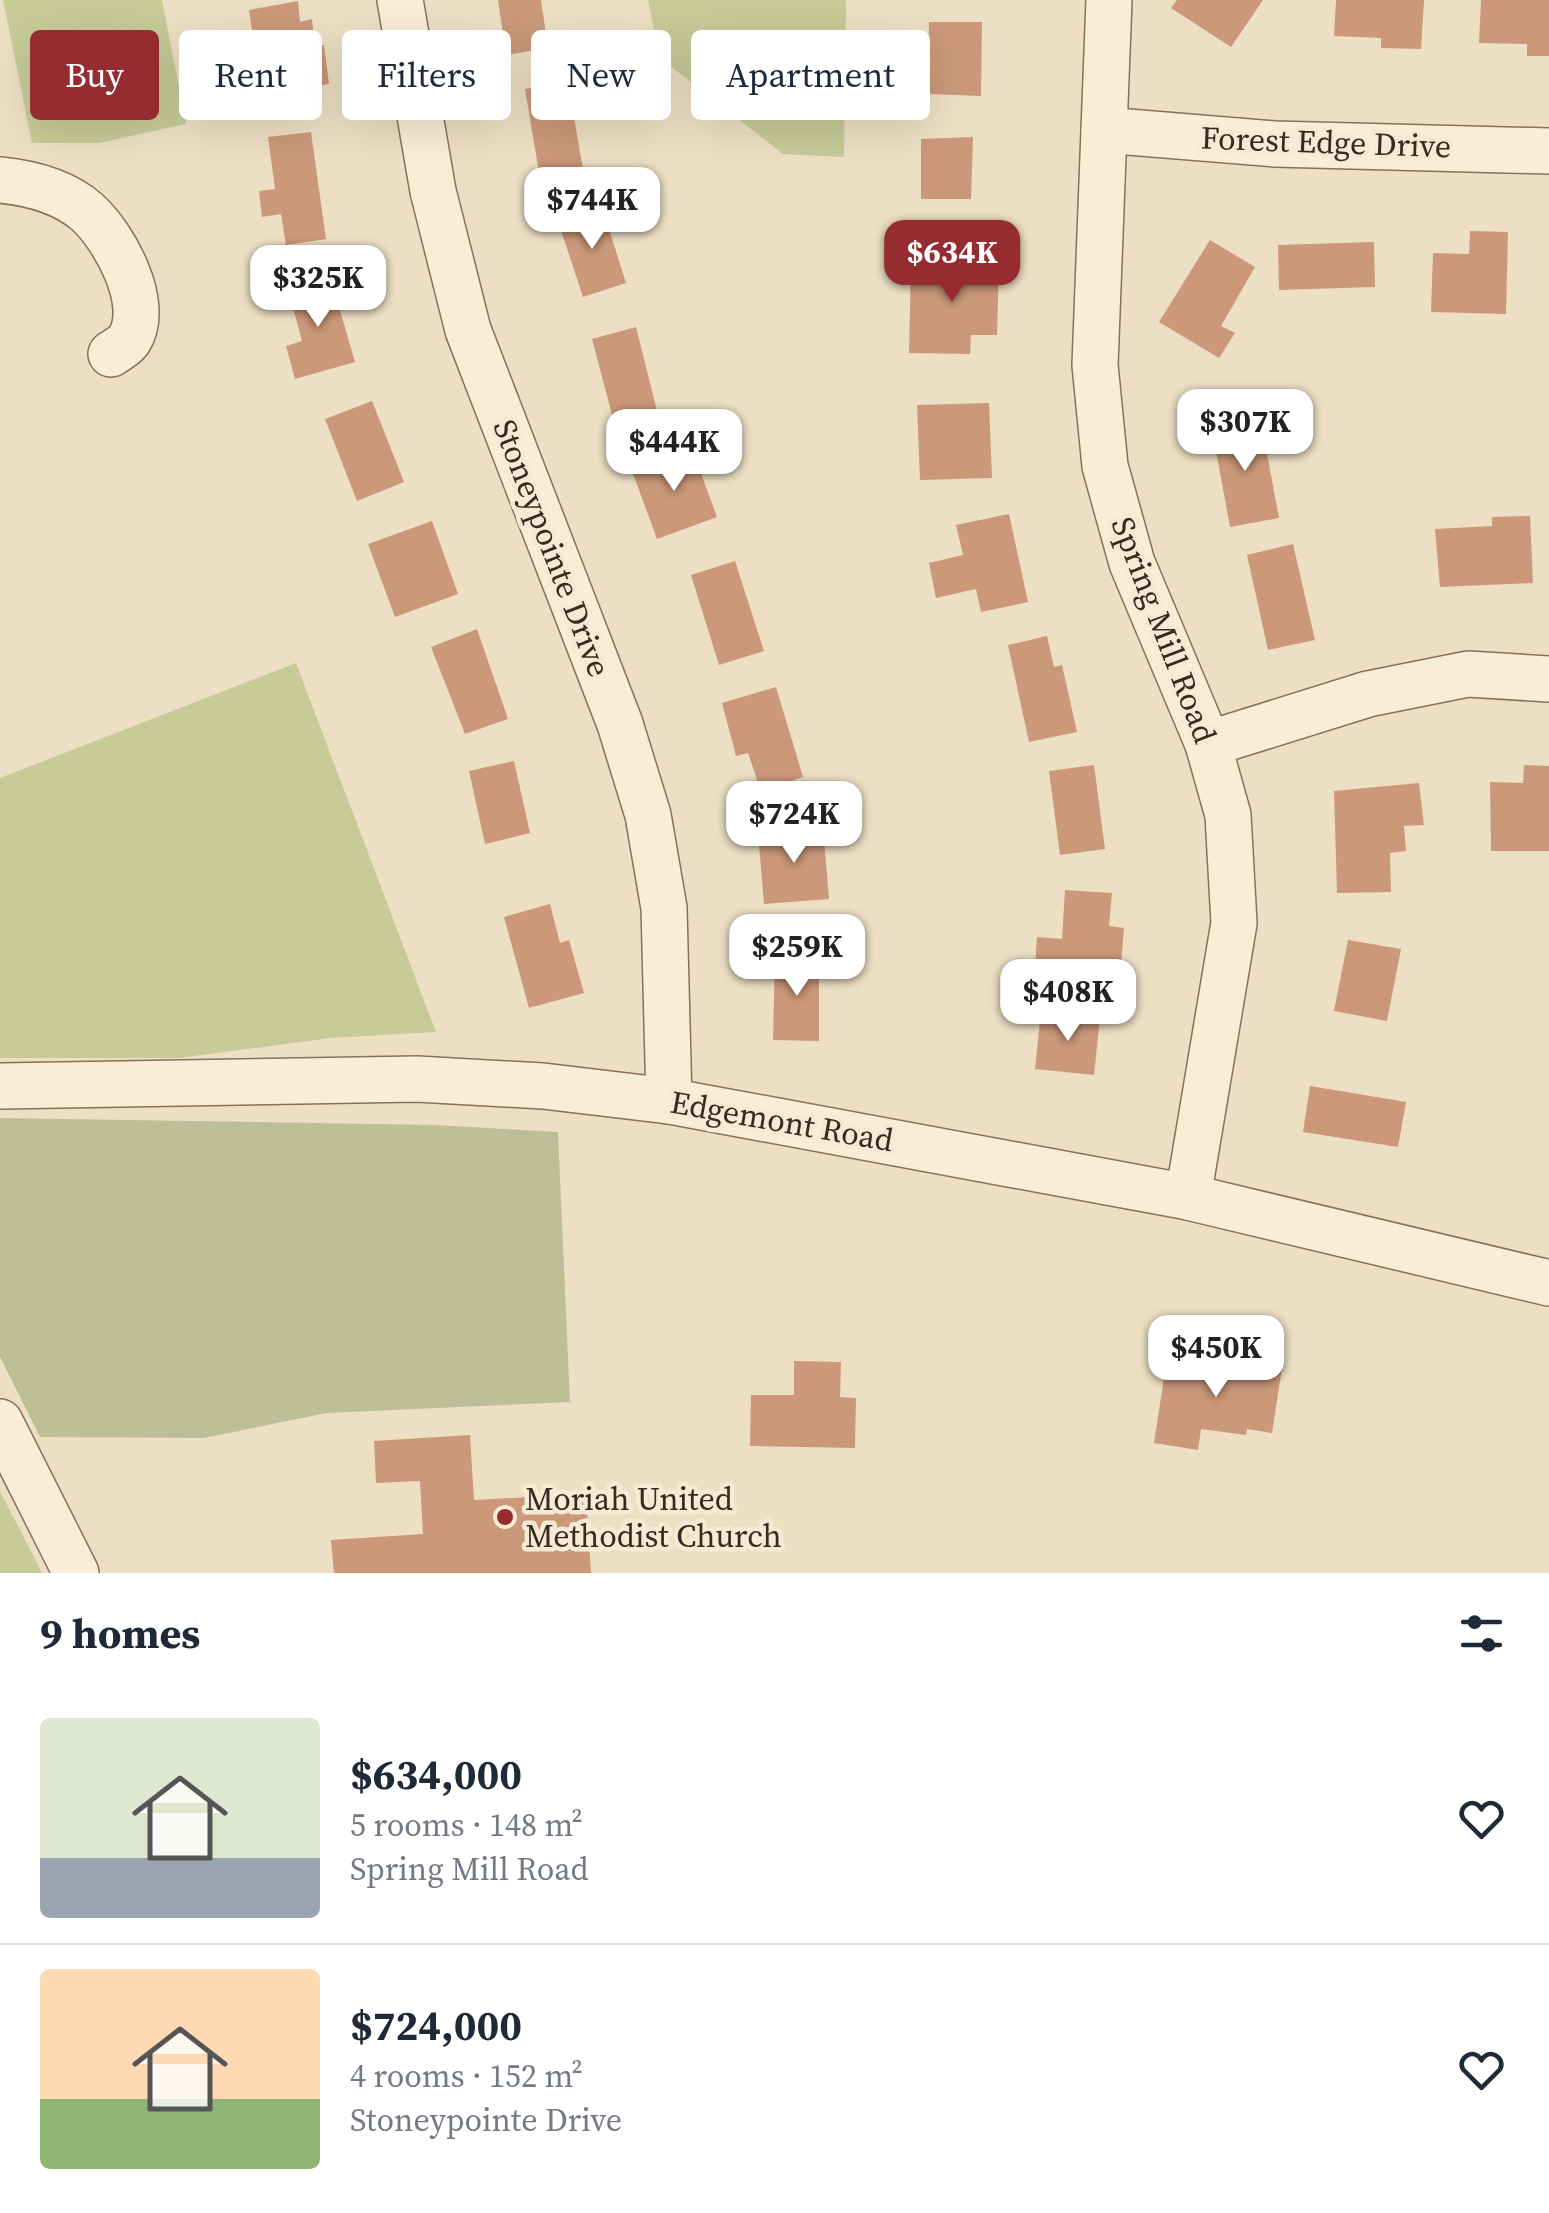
<!DOCTYPE html>
<meta charset="utf-8">
<style>
:root{--surface:#fff;--page:#f2f2f3;--text:#1f2937;--muted:#747a83;--line:#e0e1e3;--accent:#952c31}
body{margin:0;font-family:"Source Serif 4",serif;background:var(--page);color:var(--text);height:100vh;display:flex;flex-direction:column;font-size:38px;white-space:nowrap}
*{box-sizing:border-box;margin:0}
p{font-size:32px;color:var(--muted)}
.icon{flex:none;width:55px;height:55px;fill:none;stroke:currentColor;stroke-width:2;stroke-linecap:round;stroke-linejoin:round}
.map{position:relative;height:1573px;overflow:hidden}
.panel{display:flex;flex-direction:column;background:var(--surface);flex:1}
.panel>*{flex:none}
.hud{position:absolute;left:30px;top:30px;width:1000px;height:90px;display:flex;gap:20px}
.price{position:absolute;translate:-50% -85px;padding:0 22px;border-radius:20px;background:#fff;color:#222;font-size:32px;line-height:65px;filter:drop-shadow(0 2px 5px #0008)}
.price::after{content:'';position:absolute;left:50%;top:60px;width:30px;height:22px;margin-left:-15px;background:inherit;clip-path:polygon(0 0,100% 0,50% 100%)}
.price.selected{background:var(--accent);color:#fff}
ul{padding:0;list-style:none}
li{display:flex;align-items:center;gap:30px;height:250px;padding:0 40px}
li+li{border-top:2px solid var(--line)}
li span{display:grid;place-items:center;flex:none;width:280px;height:200px;border-radius:10px;color:#555}
li>.icon{margin-inline-start:auto}
span .icon{width:120px;height:120px;fill:#fffc;stroke-width:1}
li b{font-size:42px}
h2{display:flex;justify-content:space-between;align-items:center;height:120px;padding:0 40px;font-size:42px}
.tag{padding:0 35px;border-radius:10px;background:var(--surface);box-shadow:0 10px 40px #0002;font-size:35px;line-height:90px}
.tag.selected{background:var(--accent);color:#fff}
.map>svg:first-child{display:block}
.green{fill:#c7cb98}
.cemetery{fill:#bdc097}
.building{fill:#cb987a}
.lines{fill:none;stroke-linecap:round;stroke-linejoin:round}
.minor-casing{stroke:#87715b;stroke-width:48}
.minor{stroke:#f8edd7;stroke-width:45}
.poi-dot{fill:#952c31;stroke:#f5ead3;stroke-width:4}
.labels{text-anchor:middle;stroke-width:9;stroke-linejoin:round;paint-order:stroke}
.street-label{font-size:32px;fill:#382a1e;stroke:#f5ead3}
.poi-label{font-size:32px;fill:#382a1e;stroke:#f5ead3;text-anchor:start}
</style>
<div class="map">
<svg width="1549" height="1573" viewBox="0 0 1549 1573">
<rect width="100%" height="100%" fill="#eddfc4"/>
<!-- green -->
<g class="green">
<path d="M3,0H162L186,124L99,143H32Z"/>
<path d="M648,0H846L844,157L783,154L660,58Z"/>
<path d="M296,663L436,1032L331,1038L179,1058H0V778Z"/>
<path d="M0,1491L42,1573H0Z"/>
</g>
<!-- cemetery -->
<path class="cemetery" d="M0,1118L435,1125L558,1132L570,1402L327,1413L204,1438L40,1437L0,1357Z"/>
<!-- building -->
<g class="building">
<path d="M498,0H541L548,48L506,55Z"/>
<path d="M1177,0H1263L1231,47L1171,8Z"/>
<path d="M1336,0H1424L1421,49L1381,48V38L1334,36Z"/>
<path d="M1481,0H1549V56H1527V44L1479,43Z"/>
<path d="M298,1L300,22L312,19L315,46L324,45L329,84L262,95L249,10Z"/>
<path d="M929,22H982L981,96L928,94Z"/>
<path d="M568,82L583,170L540,178L525,89Z"/>
<path d="M311,132L326,239L286,245L281,214L262,217L259,191L275,189L268,137Z"/>
<path d="M973,137L971,199H921V139Z"/>
<path d="M602,207L626,283L583,297L558,221Z"/>
<path d="M1470,231L1508,232L1506,314L1431,312L1433,253L1469,254Z"/>
<path d="M1210,240L1255,267L1221,326L1235,333L1219,358L1159,322Z"/>
<path d="M1374,242L1375,287L1279,290L1278,245Z"/>
<path d="M911,261L999,262L997,335H971L970,354L909,353Z"/>
<path d="M330,276L355,362L295,379L286,346L302,341L288,289Z"/>
<path d="M636,327L658,415L615,426L592,339Z"/>
<path d="M372,401L404,482L357,501L325,419Z"/>
<path d="M989,403L992,478L920,480L917,405Z"/>
<path d="M1261,421L1279,518L1230,527L1212,429Z"/>
<path d="M692,449L717,517L657,539L632,471Z"/>
<path d="M1009,514L1028,602L981,612L976,589L936,598L929,563L963,555L956,525Z"/>
<path d="M1530,516L1533,583L1440,587L1435,529L1492,526V517Z"/>
<path d="M432,521L458,594L395,617L368,544Z"/>
<path d="M1293,544L1315,640L1268,650L1247,555Z"/>
<path d="M735,561L764,651L719,665L691,575Z"/>
<path d="M477,629L508,719L465,734L431,647Z"/>
<path d="M1047,636L1054,667L1062,665L1077,732L1029,742L1008,645Z"/>
<path d="M776,687L803,777L761,791L748,753L736,756L722,703Z"/>
<path d="M514,761L530,833L485,844L469,771Z"/>
<path d="M1094,765L1105,849L1060,855L1049,771Z"/>
<path d="M1524,765L1549,766V851H1491L1490,782L1523,783Z"/>
<path d="M1419,783L1424,825L1404,826L1406,851L1390,853L1391,892L1337,893L1334,791Z"/>
<path d="M823,828L829,899L764,904L758,833Z"/>
<path d="M1065,890L1112,893L1109,926L1124,928L1119,988L1034,981L1037,937L1062,939Z"/>
<path d="M550,904L560,943L569,940L584,993L529,1008L504,917Z"/>
<path d="M1348,940L1401,949L1387,1021L1334,1011Z"/>
<path d="M775,956H819V1041L773,1040Z"/>
<path d="M1041,1012L1100,1018L1094,1075L1035,1069Z"/>
<path d="M1310,1086L1406,1102L1398,1147L1303,1132Z"/>
<path d="M1167,1358L1252,1370L1254,1358L1283,1362L1272,1433L1247,1429L1246,1435L1201,1429L1198,1450L1154,1443Z"/>
<path d="M794,1361L841,1362L840,1397L856,1398L855,1448L750,1446L751,1395H794Z"/>
<path d="M470,1435L474,1500L586,1494L591,1573H334L331,1540L423,1534L420,1481L376,1483L374,1441Z"/>
</g>
<g class="lines">
<!-- minor casing -->
<g class="minor-casing">
<g id="minor">
<path d="M400,0L433,191L468,330L620,724L648,815L664,908L669,1101"/>
<path d="M1109,0L1095,365L1105,466L1132,563L1208,744L1228,815L1234,923L1188,1197"/>
<path d="M1104,130L1275,144L1549,151"/>
<path d="M0,180C30,183 64,192 87,212C114,236 152,304 129,340C126,345 117,350 111,354"/>
<path d="M1208,744L1368,694L1468,674L1549,679"/>
<path d="M0,1086L417,1079L543,1086L669,1101L1188,1197L1549,1283"/>
<path d="M0,1422L76,1573"/>
</g>
</g>
<!-- minor -->
<use href="#minor" class="minor"/>
</g>
<!-- markers -->
<circle class="poi-dot" cx="505" cy="1517" r="10"/>
<g class="labels">
<!-- street labels -->
<g class="street-label">
<text transform="translate(1326 142) rotate(2)" y="11">Forest Edge Drive</text>
<text transform="translate(552 548) rotate(69)" y="11">Stoneypointe Drive</text>
<text transform="translate(1164 630) rotate(69)" y="11">Spring Mill Road</text>
<text transform="translate(782 1121) rotate(10)" y="11">Edgemont Road</text>
</g>
<!-- poi labels -->
<g class="poi-label">
<text x="525" y="1510">Moriah United<tspan x="525" dy="37">Methodist Church</tspan></text>
</g>
</g>
</svg>
<b class="price" style="left:592px;top:252px">$744K</b>
<b class="price selected" style="left:952px;top:305px">$634K</b>
<b class="price" style="left:318px;top:330px">$325K</b>
<b class="price" style="left:1245px;top:474px">$307K</b>
<b class="price" style="left:674px;top:494px">$444K</b>
<b class="price" style="left:794px;top:866px">$724K</b>
<b class="price" style="left:797px;top:999px">$259K</b>
<b class="price" style="left:1068px;top:1044px">$408K</b>
<b class="price" style="left:1216px;top:1400px">$450K</b>
<div class="hud">
<a class="tag selected">Buy</a>
<a class="tag">Rent</a>
<a class="tag">Filters</a>
<a class="tag">New</a>
<a class="tag">Apartment</a>
</div>
</div>
<section class="panel">
<h2>9 homes<svg class="icon" aria-label="filters" viewBox="0 0 24 24"><path d="M4 7h16M4 17h16"/><circle cx="9" cy="7" r="2"/><circle cx="15" cy="17" r="2"/></svg></h2>
<ul>
<li><span style="background:linear-gradient(#dfe7d0 70%,#9aa5b1 0)"><svg class="icon" aria-label="home" viewBox="0 0 24 24"><path d="M3 11l9-7 9 7M6 9v11h12V9"/></svg></span><div><b>$634,000</b><p>5 rooms · 148 m²</p><p>Spring Mill Road</p></div><svg class="icon" aria-label="heart" viewBox="0 0 24 24"><path d="M12 20l-8-8c-3-5 5-10 8-4 3-6 11-1 8 4z"/></svg></li>
<li><span style="background:linear-gradient(#ffd9b3 65%,#8fb573 0)"><svg class="icon" aria-label="home" viewBox="0 0 24 24"><path d="M3 11l9-7 9 7M6 9v11h12V9"/></svg></span><div><b>$724,000</b><p>4 rooms · 152 m²</p><p>Stoneypointe Drive</p></div><svg class="icon" aria-label="heart" viewBox="0 0 24 24"><path d="M12 20l-8-8c-3-5 5-10 8-4 3-6 11-1 8 4z"/></svg></li>
</ul>
</section>
